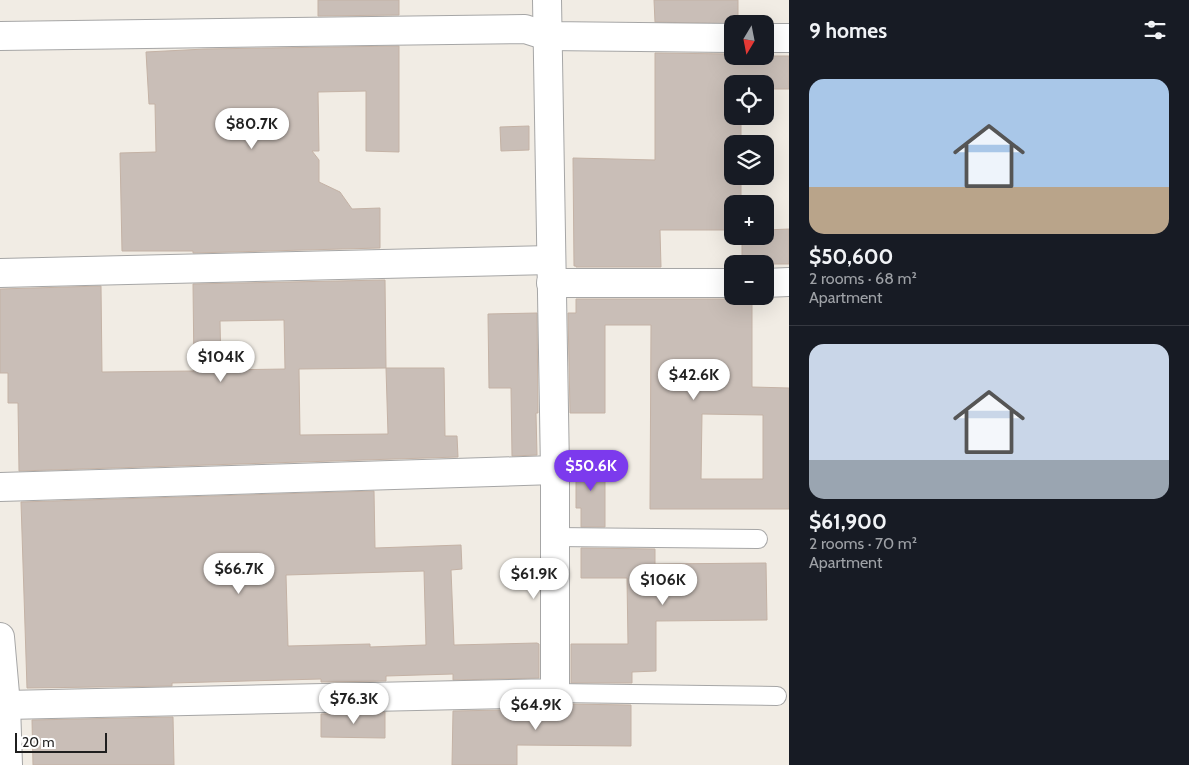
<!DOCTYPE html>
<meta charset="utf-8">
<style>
:root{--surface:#171b24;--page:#242831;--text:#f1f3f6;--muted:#9ea1a6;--line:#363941;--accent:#7c3aed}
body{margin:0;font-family:Cabin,sans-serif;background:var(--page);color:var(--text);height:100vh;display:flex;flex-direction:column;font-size:19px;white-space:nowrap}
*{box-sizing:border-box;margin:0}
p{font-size:16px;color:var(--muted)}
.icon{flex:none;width:28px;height:28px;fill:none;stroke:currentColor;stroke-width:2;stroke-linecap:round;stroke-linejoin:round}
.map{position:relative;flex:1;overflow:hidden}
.details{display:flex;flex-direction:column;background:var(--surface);width:400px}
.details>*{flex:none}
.needle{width:32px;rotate:190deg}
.fabs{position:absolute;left:724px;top:15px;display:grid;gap:10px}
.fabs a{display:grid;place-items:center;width:50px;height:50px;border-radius:10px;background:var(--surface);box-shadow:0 5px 20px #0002;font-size:25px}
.scale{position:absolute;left:15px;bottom:12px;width:92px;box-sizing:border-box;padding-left:5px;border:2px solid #1f1f1f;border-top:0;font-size:14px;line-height:18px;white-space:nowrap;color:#1f1f1f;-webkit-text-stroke:4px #fff;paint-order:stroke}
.price{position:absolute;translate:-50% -42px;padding:0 11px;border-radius:18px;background:#fff;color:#222;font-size:16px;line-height:32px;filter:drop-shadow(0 1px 2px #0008)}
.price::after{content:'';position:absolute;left:50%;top:30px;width:15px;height:11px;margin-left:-8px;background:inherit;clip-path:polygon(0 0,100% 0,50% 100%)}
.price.on{background:var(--accent);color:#fff}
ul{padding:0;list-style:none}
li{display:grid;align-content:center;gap:10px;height:265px;padding:0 20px}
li+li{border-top:1px solid var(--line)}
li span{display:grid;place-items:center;height:155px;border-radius:15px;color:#555}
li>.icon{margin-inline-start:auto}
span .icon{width:90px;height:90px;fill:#fffc;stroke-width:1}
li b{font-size:21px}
h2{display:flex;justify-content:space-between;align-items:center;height:60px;padding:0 20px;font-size:21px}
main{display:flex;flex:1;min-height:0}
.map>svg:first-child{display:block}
.building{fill:#c9beb7;stroke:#c4b2a5;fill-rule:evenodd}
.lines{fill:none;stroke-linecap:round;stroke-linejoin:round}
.lane-casing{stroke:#a6a6a6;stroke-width:20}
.street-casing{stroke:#a6a6a6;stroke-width:30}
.lane{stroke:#fff;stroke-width:18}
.street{stroke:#fff;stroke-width:28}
</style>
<main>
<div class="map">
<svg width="789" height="765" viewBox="0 0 789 765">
<rect width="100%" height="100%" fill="#f1ece4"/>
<!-- building -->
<g class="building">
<path d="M318,0H399V15L318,16Z"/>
<path d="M654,0H738V24L655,22Z"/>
<path d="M399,46V152L366,151V91L318,92L319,151H312L319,160V182L340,192L352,209L380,208V248L193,253V251H122L120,153L156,152L155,104H149L146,52L205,49Z"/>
<path d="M655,53L732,54V56H789V89H765V84H732V116H741V144H732V176H741V204H732V230H660L661,267H576V266H574L573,158L655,160Z"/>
<path d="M529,126V150L501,151L500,127Z"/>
<path d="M789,229V264H742V236H765V230Z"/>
<path d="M385,280L386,368H444L445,436H457L458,457L19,471L18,403H8V373H0V289L101,286L102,372L194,371L193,284ZM284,320L285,369L221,370L220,321ZM386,368L388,434L300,435L299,369Z"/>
<path d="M740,296H752V387L789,388V509H650L651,325H605V413H570L568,313H576V299H732ZM702,414L763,415V479H701Z"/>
<path d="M537,313L538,413H536L537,455L512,456L511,388H489L488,314Z"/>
<path d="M576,460H605V527H581V508H576Z"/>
<path d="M374,491L375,548L461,545L462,569L451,570L454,645L537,643L539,644V678L453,680V674L386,676V681L321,682V679L172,683V686L27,688L21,502ZM424,571L426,645L370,647V644L288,646L286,575Z"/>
<path d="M581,548L655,549V564L766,563L767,620L656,621V671L632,672V683H571V644H628L627,578H581Z"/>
<path d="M566,704L631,705V746L517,745V765H452L453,711L555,709Z"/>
<path d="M385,712V738L321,737V714Z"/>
<path d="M173,717L174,765H33L32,720Z"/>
</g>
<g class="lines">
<!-- lane casing -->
<g class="lane-casing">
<g id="lane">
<path d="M555,537L758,539"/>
<path d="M555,693L777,696"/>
</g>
</g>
<!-- street casing -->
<g class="street-casing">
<g id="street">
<path d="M0,36L525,29L547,36L732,38"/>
<path d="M765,38H789"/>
<path d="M0,273L551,260"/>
<path d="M551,283H732"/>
<path d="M765,283L789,282"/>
<path d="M0,487L555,470"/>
<path d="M0,637L6,705L8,765"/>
<path d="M6,705L555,693V470L547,0"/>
</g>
</g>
<!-- lane -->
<use href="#lane" class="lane"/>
<!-- street -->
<use href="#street" class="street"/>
</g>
</svg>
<div class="fabs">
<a><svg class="needle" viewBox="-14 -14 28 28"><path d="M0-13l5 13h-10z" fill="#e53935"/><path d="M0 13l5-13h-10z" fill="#9ea1a6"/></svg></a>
<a><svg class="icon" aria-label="locate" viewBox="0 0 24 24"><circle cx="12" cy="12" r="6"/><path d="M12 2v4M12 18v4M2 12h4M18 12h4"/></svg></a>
<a><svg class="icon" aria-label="layers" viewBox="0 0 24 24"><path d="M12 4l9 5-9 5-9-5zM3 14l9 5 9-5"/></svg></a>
<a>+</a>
<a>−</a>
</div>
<div class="scale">20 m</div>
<b class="price" style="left:252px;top:150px">$80.7K</b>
<b class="price" style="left:221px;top:383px">$104K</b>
<b class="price" style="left:694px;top:401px">$42.6K</b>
<b class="price on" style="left:591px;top:492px">$50.6K</b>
<b class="price" style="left:239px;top:595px">$66.7K</b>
<b class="price" style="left:534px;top:600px">$61.9K</b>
<b class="price" style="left:663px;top:606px">$106K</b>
<b class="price" style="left:354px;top:725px">$76.3K</b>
<b class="price" style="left:536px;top:731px">$64.9K</b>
</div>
<section class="details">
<h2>9 homes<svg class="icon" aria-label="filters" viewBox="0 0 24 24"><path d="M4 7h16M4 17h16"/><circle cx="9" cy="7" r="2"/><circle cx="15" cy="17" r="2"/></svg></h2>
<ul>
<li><span style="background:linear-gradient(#a9c7e8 70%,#b9a48a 0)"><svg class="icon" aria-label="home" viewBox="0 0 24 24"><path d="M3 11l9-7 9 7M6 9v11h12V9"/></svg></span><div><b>$50,600</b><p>2 rooms · 68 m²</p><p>Apartment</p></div></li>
<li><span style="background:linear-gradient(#c9d6e8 75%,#9aa5b1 0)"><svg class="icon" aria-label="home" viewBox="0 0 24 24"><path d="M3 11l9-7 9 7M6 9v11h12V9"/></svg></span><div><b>$61,900</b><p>2 rooms · 70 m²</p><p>Apartment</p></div></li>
</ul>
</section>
</main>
